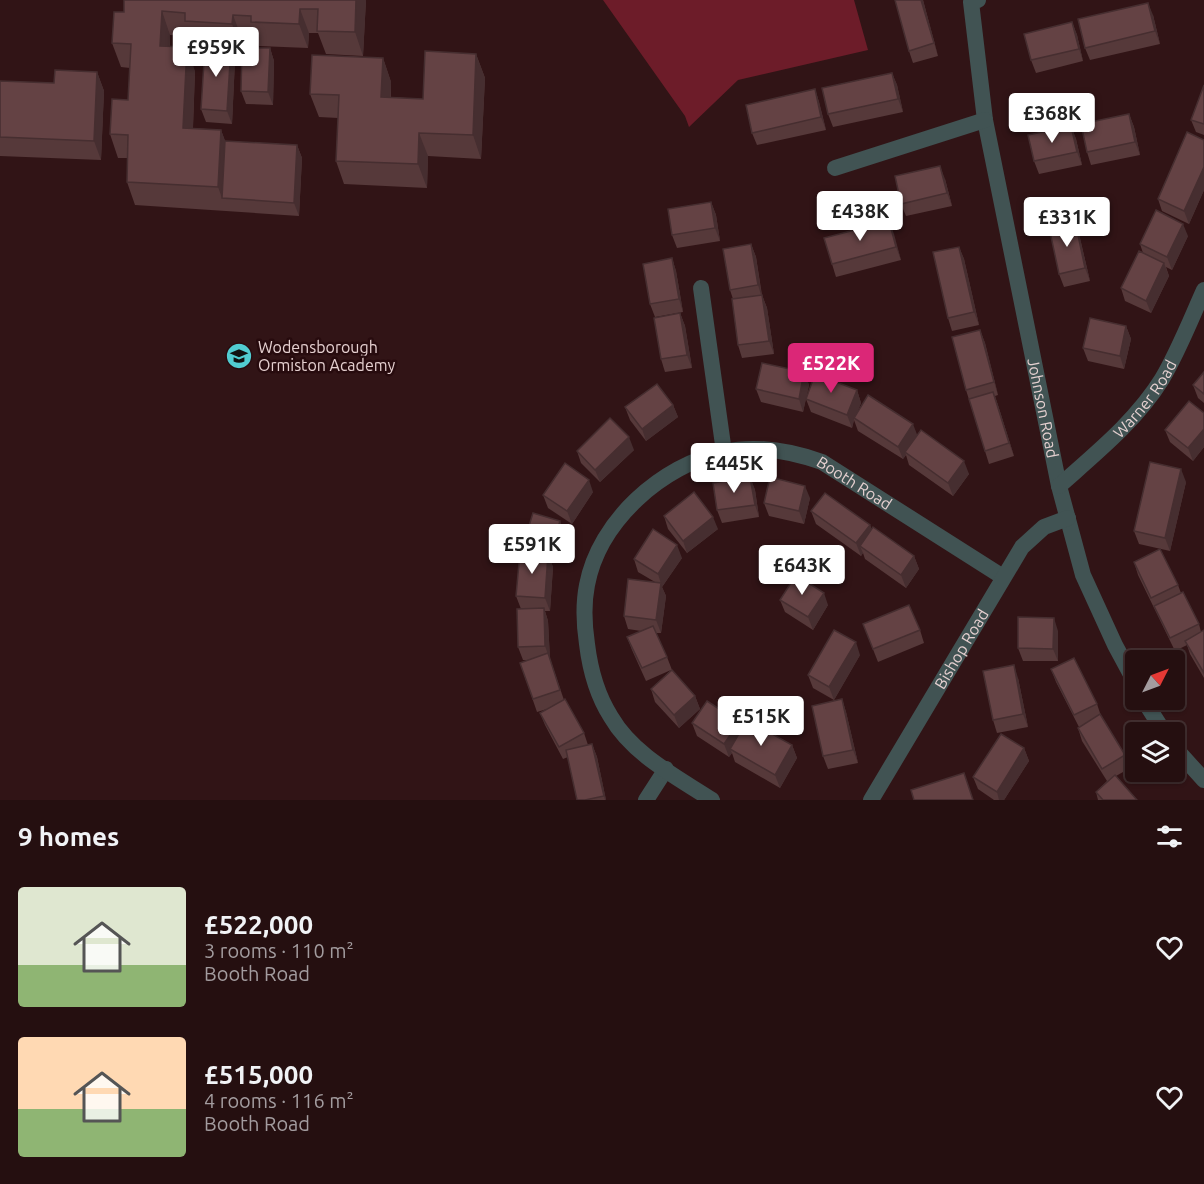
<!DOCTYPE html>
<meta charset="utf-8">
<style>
:root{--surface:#250f10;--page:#2d1819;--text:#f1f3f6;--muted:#a39c9f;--line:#422f30;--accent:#db2777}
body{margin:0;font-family:Ubuntu,sans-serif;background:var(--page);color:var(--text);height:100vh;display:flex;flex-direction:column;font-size:22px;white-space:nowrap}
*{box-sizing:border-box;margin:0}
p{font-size:20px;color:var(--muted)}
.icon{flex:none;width:33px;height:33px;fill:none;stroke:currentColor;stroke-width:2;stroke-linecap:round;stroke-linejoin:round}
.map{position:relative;height:800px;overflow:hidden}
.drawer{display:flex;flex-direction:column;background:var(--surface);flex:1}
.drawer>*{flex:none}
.needle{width:39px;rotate:48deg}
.buttons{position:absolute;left:1125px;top:650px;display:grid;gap:12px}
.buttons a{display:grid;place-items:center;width:60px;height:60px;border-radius:6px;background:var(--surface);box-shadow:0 2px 4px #0004,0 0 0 2px var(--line);font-size:30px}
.price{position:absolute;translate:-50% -51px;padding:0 14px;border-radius:6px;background:#fff;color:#222;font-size:20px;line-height:39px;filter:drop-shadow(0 2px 3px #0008)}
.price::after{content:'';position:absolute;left:50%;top:36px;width:18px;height:14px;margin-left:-9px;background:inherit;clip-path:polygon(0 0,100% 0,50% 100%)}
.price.current{background:var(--accent);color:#fff}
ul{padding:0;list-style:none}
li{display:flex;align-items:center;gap:18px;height:150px;padding:0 18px}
li span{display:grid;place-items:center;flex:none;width:168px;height:120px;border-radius:6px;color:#555}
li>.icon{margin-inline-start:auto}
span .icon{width:72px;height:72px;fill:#fffc;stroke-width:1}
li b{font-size:26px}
h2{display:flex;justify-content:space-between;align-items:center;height:72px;padding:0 18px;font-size:26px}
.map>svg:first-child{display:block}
.green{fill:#6d1c29}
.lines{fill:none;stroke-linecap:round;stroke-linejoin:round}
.minor{stroke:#415353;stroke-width:16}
.wall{fill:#56393a}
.shaded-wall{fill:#462e30}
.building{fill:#644244;stroke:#462e30;stroke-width:1.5}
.labels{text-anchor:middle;stroke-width:5;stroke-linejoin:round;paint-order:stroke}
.poi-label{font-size:16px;fill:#e5d0d0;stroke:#270b0e;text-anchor:start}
.street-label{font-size:16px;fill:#e5d0d0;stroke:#270b0e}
</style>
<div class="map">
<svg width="1204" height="800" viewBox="0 0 1204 800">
<rect width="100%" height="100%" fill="#311416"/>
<!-- green -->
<path class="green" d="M603,0H854L868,50L738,80L689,127L685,116Z"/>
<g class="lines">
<!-- minor -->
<g class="minor">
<path id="s1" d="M978,0L971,2L985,120L1059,486L1083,575L1115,645L1136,684"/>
<path d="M835,168L985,120"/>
<path d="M701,288L724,452"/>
<path id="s2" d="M1059,486C1096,453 1136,421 1162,379C1178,352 1191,319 1204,290"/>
<path d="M1143,699L1164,732"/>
<path d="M1174,747L1204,780"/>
<path d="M646,800L666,769"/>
<path id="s3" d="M712,800C677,777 633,755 611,717C597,695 590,669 587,644C584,624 583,605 587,585C599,521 662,465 724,452C756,445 791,451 822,462L1003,577"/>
<path id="s4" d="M871,800L1022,547L1044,527L1068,518"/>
</g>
</g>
<!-- wall -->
<g class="wall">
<path d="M124,0H366L363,56L326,54L318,33H309L308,48L259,46L257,39H242L241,48L194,45L190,36L170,35V46L195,71L193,128L221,130L225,141L297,145L302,158L299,216L135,205L127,182V158H118L110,134L128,100L130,68L121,67L112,43L124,12Z"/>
<path d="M895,0H923L938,56L913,63L909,51Z"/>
<path d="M1153,15L1160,44L1090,60L1085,48Z"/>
<path d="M1072,22L1077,35L1083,61L1036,73L1031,60Z"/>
<path d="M231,47L235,60L232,124L206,122L201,109Z"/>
<path d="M270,48L274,61L273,105L246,104L241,91Z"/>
<path d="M476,54L485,78L481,159L428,156L427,188L344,184L336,161L338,118L319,117L310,94L383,58L391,82V97L423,99Z"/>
<path d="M97,72L104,91L101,160L0,156V81L54,83Z"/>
<path d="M892,73L897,85L903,112L833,127L828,114Z"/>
<path d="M1204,85V135L1196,132L1191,120Z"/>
<path d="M815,89L819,102L826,130L757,145L752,133Z"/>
<path d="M1129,114L1134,127L1140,155L1091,165L1087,152Z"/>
<path d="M1071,126L1076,139L1082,165L1039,174L1034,161Z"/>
<path d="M1204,140V190L1189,224L1162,211L1158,199Z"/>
<path d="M945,179L952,206L906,216L901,204Z"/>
<path d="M711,202L716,215L720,241L677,248L672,235Z"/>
<path d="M889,221L901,260L836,277L832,264Z"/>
<path d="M1079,234L1090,281L1064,287L1059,274Z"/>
<path d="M1188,236L1172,270L1166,267L1169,276L1151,313L1125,301L1121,288L1143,253L1140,244Z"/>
<path d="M751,244L756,257L762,295L767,308L774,354L742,358L738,345L733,299L730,290Z"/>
<path d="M959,247L964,259L979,325L952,331L948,318Z"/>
<path d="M672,258L676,271L683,312L655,317L650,304Z"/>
<path d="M680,313L685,326L692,368L665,372L661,359Z"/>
<path d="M1126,326L1131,339L1124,369L1088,361L1083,348Z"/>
<path d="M980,330L985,343L998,395L995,396L1014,456L989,464L966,390Z"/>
<path d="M804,372L809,385L803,412L761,402L756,389Z"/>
<path d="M1204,372V403L1198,398L1193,385Z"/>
<path d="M857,390L861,403L858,410L917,435L969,474L953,496L909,465L906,455L903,459L858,431L854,420L852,428L811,412L806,399Z"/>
<path d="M673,405L678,417L646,441L630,420L625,407Z"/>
<path d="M1204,413V447L1193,461L1170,442L1165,430Z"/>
<path d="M634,450L600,482L581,463L577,451Z"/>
<path d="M750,477L755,490L759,517L722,523L717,510Z"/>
<path d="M1186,482L1170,551L1139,544L1134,531Z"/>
<path d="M593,492L572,524L548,508L543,495Z"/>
<path d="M810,498L804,524L769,516L764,503Z"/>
<path d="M811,511L870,525L872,530L914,556L919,569L906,588L865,559L863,553L861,556L816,524Z"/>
<path d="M664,516L718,529L687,553L668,529Z"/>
<path d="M560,521L564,534L555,563L551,562L553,567L550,611H545L548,621L550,659L564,700L584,733L588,745L592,744L597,757L606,800H577L568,757L563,759L545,725L540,713L547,709L537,712L520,663L529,660H523L518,647L521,609L516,596L528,552L524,542Z"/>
<path d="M682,558L662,587L666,596L661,633H656L667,657L672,670L695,696L700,709L679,728L655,702L651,689L671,670L646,681L632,650L627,637L641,631L628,629L624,616L655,582L638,572L634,559Z"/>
<path d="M1134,562L1178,585L1181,593L1199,624L1201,632L1204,630V678L1190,654L1187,645L1175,651L1138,575Z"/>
<path d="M780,600L828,605L813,630L785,612Z"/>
<path d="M863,624L920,630L924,643L878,662Z"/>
<path d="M1058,631V661H1023L1018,648Z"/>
<path d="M860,655L834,700L813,688L808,675Z"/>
<path d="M1051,669L1097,704L1101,716L1125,755L1130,768L1116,776L1137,800H1098L1096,792L1107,781L1082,741L1078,728L1079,727L1056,682Z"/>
<path d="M1018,678L1028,727L997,733L993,720Z"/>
<path d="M842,699L846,712L858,763L828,769L823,756Z"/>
<path d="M739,722L742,728L792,745L797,758L780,788L735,762L732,753L729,757L697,736L692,723Z"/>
<path d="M1024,748L1029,761L1004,800H994L978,789L973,777Z"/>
</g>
<!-- shaded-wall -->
<g class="shaded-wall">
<path d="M356,0H366L363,56L355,32Z"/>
<path d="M921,0H923L938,56L934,43Z"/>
<path d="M1148,3L1153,15L1160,44L1155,31Z"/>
<path d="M300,9L309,33L308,48L299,24Z"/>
<path d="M162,11L170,35L169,70L160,46Z"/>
<path d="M233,15L242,39L241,48L232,24Z"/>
<path d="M1072,22L1077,35L1083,61L1079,49Z"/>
<path d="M187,47L195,71L192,152L183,128Z"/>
<path d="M231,47L235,60L232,124L227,111Z"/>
<path d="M270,48L274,61L273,105L268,92Z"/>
<path d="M476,54L485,78L481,159L473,135Z"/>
<path d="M383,58L391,82L390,121L381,97Z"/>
<path d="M97,72L104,91L101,160L94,141Z"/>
<path d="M892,73L897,85L903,112L898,99Z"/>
<path d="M815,89L819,102L826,130L821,117Z"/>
<path d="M1129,114L1134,127L1140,155L1135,142Z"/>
<path d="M1071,126L1076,139L1082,165L1077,152Z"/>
<path d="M221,130L230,154L222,198L218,187Z"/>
<path d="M419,133L428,156L427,188L418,164Z"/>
<path d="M297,145L302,158L299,216L294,203Z"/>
<path d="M940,166L945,179L952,206L947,193Z"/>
<path d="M1204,167V190L1189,224L1184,211Z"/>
<path d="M711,202L716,215L720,241L715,228Z"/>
<path d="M889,221L894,234L901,260L896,247Z"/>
<path d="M1075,221L1079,234L1090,281L1085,268Z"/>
<path d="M1183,224L1188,236L1172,270L1167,257Z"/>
<path d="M751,244L756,257L762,298L758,285Z"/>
<path d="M959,247L964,259L979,325L974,312Z"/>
<path d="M672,258L676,271L683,312L679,299Z"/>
<path d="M1164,263L1169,276L1151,313L1146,301Z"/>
<path d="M762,295L767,308L774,354L769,341Z"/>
<path d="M680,313L685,326L692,368L687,355Z"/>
<path d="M1126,326L1131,339L1124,369L1120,356Z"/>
<path d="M980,330L985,343L998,395L994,382Z"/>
<path d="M804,372L809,385L803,412L799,399Z"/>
<path d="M857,390L861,403L855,419L854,418V420L852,428L847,415Z"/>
<path d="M993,392L998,405L1014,456L1009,443Z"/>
<path d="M673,405L678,417L646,441L642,429Z"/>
<path d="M913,424L918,437L905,452L906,455L903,459L898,447Z"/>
<path d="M1204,429V447L1193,461L1188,448Z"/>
<path d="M629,437L634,450L600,482L595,470Z"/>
<path d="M964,461L969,474L953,496L948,483Z"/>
<path d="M1181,469L1186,482L1170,551L1165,538Z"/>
<path d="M750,477L755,490L759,517L755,505Z"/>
<path d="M589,480L593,492L572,524L567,511Z"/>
<path d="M805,486L810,498L804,524L799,511Z"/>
<path d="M713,517L718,529L687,553L683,541Z"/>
<path d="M560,521L564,534L555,563L551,550Z"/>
<path d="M870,525L874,537L860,546L863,553L861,556L856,543Z"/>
<path d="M677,545L682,558L662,587L666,596L661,633L656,620L661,584L658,574Z"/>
<path d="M548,554L553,567L550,611L545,598Z"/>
<path d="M914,556L919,569L906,588L901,575Z"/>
<path d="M824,593L828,605L813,630L808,617Z"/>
<path d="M544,608L548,621L550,659L565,703L545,646Z"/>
<path d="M1054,618L1058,631V661L1053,649Z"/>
<path d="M856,642L860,655L834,700L829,687Z"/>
<path d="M1014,665L1018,678L1028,727L1023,714Z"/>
<path d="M695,696L700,709L679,728L674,715Z"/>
<path d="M842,699L846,712L858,763L853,750Z"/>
<path d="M739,722L744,735L730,749L732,753L729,757L724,744Z"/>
<path d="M592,744L597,757L606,800H605L604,796Z"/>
<path d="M792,745L797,758L780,788L775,775Z"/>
<path d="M1024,748L1029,761L1004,800H999L997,792Z"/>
</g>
<!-- building -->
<g class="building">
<path d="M124,0H356L355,32L317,31L318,9H300L299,24L251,22V16L233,15L232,24L185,21V13L162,11L160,46L187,47L183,128L221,130L218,187L127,182L128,135L110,134L112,99L128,100L131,44L112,43L114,12H124Z"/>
<path d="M895,0H921L934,43L909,51Z"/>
<path d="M1148,3L1155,31L1085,48L1078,19Z"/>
<path d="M1072,22L1079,49L1031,60L1024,34Z"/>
<path d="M205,46L231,47L227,111L201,109Z"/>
<path d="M242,48H270L268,92L241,91Z"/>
<path d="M425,51L476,54L473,135L419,133L418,164L336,161L339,95L310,94L312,55L383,58L381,97L423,99Z"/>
<path d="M55,70L97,72L94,141L0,137V81L54,83Z"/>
<path d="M892,73L898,99L828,114L822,88Z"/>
<path d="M1204,85V124L1191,120Z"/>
<path d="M815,89L821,117L752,133L746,105Z"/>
<path d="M1129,114L1135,142L1087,152L1081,124Z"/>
<path d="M1071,126L1077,152L1034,161L1028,135Z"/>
<path d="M1187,132L1204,140V167L1184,211L1158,199Z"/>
<path d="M225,141L297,145L294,203L222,198Z"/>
<path d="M940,166L947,193L901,204L895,176Z"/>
<path d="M711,202L715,228L672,235L668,209Z"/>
<path d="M1156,210L1183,224L1167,257L1140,244Z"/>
<path d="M889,221L896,247L832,264L824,238Z"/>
<path d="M1075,221L1085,268L1059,274L1049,227Z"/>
<path d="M751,244L758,285L730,290L723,249Z"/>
<path d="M959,247L974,312L948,318L933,252Z"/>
<path d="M1139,251L1164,263L1146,301L1121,288Z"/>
<path d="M672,258L679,299L650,304L643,264Z"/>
<path d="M762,295L769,341L738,345L732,299Z"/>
<path d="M680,313L687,355L661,359L654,318Z"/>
<path d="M1090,318L1126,326L1120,356L1083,348Z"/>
<path d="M980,330L994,382L966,390L952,337Z"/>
<path d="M762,363L804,372L799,399L756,389Z"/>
<path d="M1204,372V394L1193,385Z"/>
<path d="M815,374L857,390L847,415L806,399Z"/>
<path d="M657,384L673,405L642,429L625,407Z"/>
<path d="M993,392L1009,443L985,451L969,399Z"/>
<path d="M868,395L913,424L898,447L854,418Z"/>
<path d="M1189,401L1204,413V429L1188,448L1165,430Z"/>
<path d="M610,418L629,437L595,470L577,451Z"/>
<path d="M921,430L964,461L948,483L905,452Z"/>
<path d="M1150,462L1181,469L1165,538L1134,531Z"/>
<path d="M565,463L589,480L567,511L543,495Z"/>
<path d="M750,477L755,505L717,510L713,483Z"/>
<path d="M770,477L805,486L799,511L764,503Z"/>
<path d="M694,492L713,517L683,541L664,516Z"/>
<path d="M825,493L870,525L856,543L811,511Z"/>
<path d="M533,513L560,521L551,550L524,542Z"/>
<path d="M873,527L914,556L901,575L860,546Z"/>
<path d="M653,529L677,545L658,574L634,559Z"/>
<path d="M1160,549L1178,585L1151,598L1134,562Z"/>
<path d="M520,552L548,554L545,598L516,596Z"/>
<path d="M796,575L824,593L808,617L780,600Z"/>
<path d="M628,579L661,583L656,620L624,616Z"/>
<path d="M1183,592L1199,624L1170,638L1154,606Z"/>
<path d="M909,605L920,630L873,649L863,624Z"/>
<path d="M544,608L545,646L518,647L517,609Z"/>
<path d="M1018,617L1054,618L1053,649L1018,648Z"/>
<path d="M653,626L667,657L642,668L627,637Z"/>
<path d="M834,630L856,642L829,687L808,675Z"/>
<path d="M1204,630V673L1185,641Z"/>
<path d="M548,653L560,690L533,699L520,663Z"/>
<path d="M1074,658L1097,704L1074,715L1051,669Z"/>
<path d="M1014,665L1023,714L993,720L983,671Z"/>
<path d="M672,670L695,696L674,715L651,689Z"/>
<path d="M565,699L584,733L559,747L540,713Z"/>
<path d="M842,699L853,750L823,756L812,706Z"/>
<path d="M707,701L739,722L724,744L692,723Z"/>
<path d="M1100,714L1125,755L1102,769L1078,728Z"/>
<path d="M747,720L792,745L775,775L730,749Z"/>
<path d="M1001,734L1024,748L997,792L973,777Z"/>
<path d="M592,744L604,796L585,800H577L566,750Z"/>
<path d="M964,773L973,800H914L911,790Z"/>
<path d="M1115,775L1137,800H1103L1096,792Z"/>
</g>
<!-- icons -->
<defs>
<g id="school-disc" transform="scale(1.35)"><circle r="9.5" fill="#51ccd1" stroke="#270b0e"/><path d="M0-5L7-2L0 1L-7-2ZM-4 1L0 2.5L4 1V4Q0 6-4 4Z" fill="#111"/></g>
</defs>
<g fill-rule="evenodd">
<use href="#school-disc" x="239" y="356"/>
</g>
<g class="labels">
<!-- poi labels -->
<g class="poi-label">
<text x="258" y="353">Wodensborough<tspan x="258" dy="18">Ormiston Academy</tspan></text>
</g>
<!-- street labels -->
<g class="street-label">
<text dy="6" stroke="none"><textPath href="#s2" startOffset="123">Warner Road</textPath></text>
<text dy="6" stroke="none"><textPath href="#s1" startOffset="420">Johnson Road</textPath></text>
<text dy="6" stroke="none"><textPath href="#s3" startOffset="608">Booth Road</textPath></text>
<text dy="6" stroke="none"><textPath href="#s4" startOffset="176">Bishop Road</textPath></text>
</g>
</g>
</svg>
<div class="buttons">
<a><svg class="needle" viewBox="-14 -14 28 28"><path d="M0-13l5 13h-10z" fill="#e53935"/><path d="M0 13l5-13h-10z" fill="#a39c9f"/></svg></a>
<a><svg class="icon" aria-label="layers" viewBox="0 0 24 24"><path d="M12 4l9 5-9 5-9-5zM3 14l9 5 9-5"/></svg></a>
</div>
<b class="price" style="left:216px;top:78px">£959K</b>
<b class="price" style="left:1052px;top:144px">£368K</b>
<b class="price" style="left:860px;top:242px">£438K</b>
<b class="price" style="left:1067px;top:248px">£331K</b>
<b class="price current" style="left:831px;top:394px">£522K</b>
<b class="price" style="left:734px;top:494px">£445K</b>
<b class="price" style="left:532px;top:575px">£591K</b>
<b class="price" style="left:802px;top:596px">£643K</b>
<b class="price" style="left:761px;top:747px">£515K</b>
</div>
<section class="drawer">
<h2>9 homes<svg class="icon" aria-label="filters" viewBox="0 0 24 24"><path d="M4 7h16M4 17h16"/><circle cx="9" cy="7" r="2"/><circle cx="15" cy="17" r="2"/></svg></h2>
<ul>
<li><span style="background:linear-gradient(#dfe7d0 65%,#8fb573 0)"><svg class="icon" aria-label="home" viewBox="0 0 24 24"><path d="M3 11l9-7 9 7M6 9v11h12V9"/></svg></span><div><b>£522,000</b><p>3 rooms · 110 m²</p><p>Booth Road</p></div><svg class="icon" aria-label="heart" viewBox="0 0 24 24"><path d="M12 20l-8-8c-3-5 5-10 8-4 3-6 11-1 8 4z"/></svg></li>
<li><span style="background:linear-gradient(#ffd9b3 60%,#8fb573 0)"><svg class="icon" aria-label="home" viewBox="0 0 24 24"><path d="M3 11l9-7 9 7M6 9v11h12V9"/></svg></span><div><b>£515,000</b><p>4 rooms · 116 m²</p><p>Booth Road</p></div><svg class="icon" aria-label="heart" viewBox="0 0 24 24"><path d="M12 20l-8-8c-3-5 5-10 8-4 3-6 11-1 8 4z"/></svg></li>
</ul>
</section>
